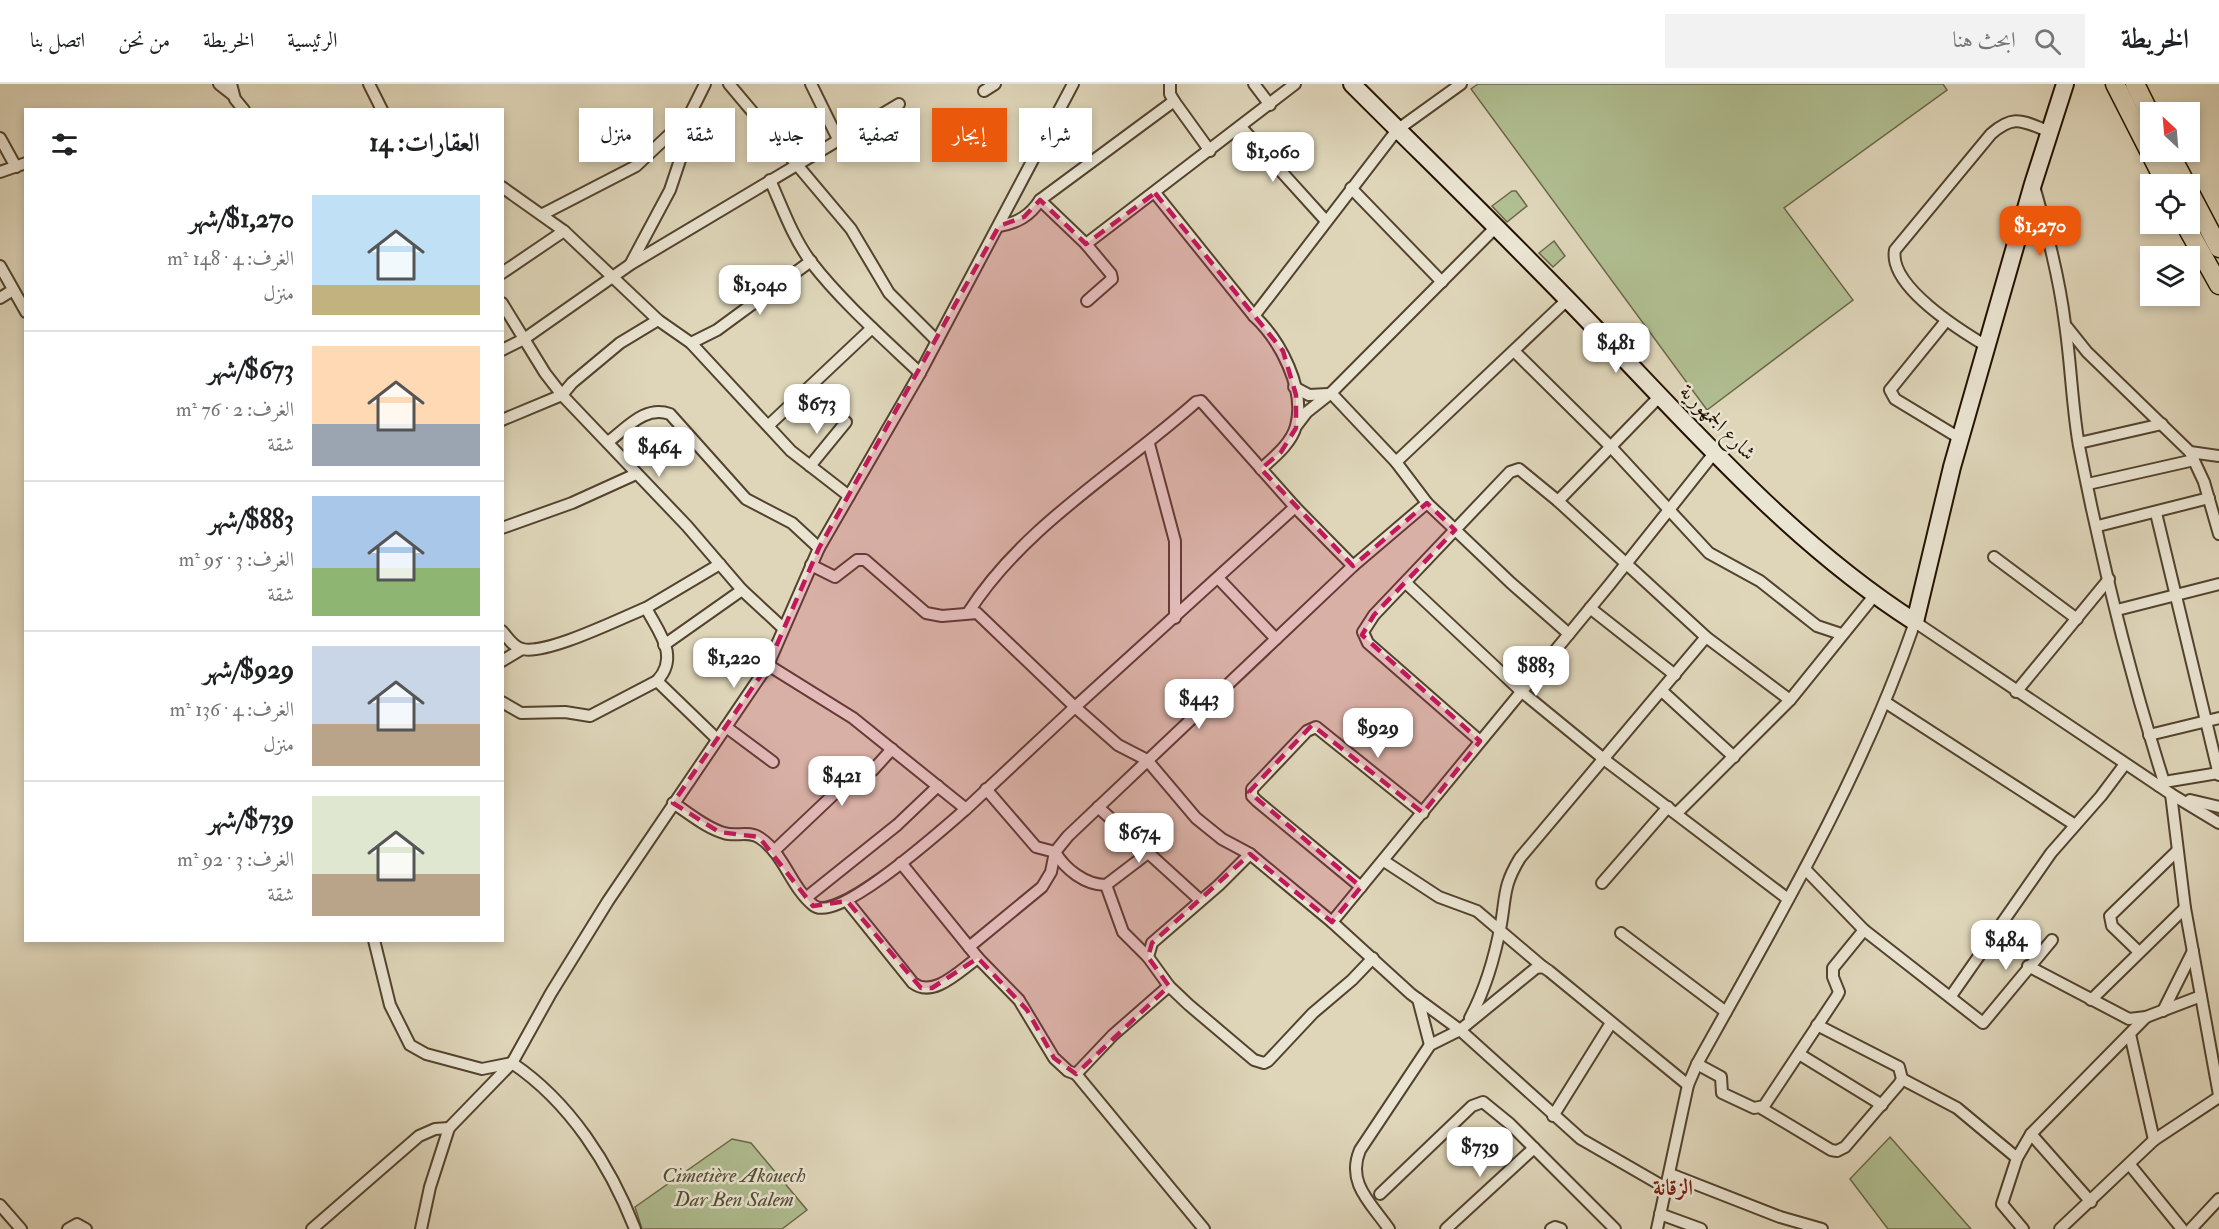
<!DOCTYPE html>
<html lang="ar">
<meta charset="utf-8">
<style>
:root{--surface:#fff;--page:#f2f2f2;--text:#202124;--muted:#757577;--line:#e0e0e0;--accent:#ea580c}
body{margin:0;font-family:"IM FELL Double Pica",Amiri,serif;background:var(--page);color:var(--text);direction:rtl;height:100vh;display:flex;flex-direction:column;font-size:22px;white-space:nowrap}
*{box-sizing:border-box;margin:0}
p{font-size:20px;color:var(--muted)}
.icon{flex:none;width:33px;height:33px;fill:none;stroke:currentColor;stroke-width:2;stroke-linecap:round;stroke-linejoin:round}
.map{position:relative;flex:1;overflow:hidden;direction:ltr}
.side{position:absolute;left:24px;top:24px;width:480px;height:834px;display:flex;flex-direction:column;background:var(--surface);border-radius:0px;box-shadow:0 3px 9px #0003;direction:rtl}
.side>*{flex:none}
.hud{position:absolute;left:522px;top:24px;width:570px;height:54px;direction:rtl;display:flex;gap:12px}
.needle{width:39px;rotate:334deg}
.tools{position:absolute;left:2140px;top:18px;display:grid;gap:12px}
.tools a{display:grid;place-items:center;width:60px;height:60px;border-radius:0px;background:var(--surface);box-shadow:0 3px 9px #0003;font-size:30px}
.price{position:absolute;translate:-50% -51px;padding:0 14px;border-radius:12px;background:#fff;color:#222;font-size:20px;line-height:39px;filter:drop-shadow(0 2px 3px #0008)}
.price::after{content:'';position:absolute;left:50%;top:36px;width:18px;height:14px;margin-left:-9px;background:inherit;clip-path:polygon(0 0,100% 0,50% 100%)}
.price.current{background:var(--accent);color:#fff}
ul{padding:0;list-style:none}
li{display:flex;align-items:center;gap:18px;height:150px;padding:0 24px}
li+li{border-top:2px solid var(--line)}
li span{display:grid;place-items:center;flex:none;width:168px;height:120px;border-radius:0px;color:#555}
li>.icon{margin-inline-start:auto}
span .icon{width:72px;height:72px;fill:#fffc;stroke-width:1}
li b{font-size:26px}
h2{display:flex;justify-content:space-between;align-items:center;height:72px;padding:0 24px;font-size:26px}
.tag{padding:0 21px;border-radius:0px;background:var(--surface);box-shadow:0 3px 9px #0003;font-size:21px;line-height:54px}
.tag.current{background:var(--accent);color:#fff}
header{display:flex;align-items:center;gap:36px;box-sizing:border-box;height:84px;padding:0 30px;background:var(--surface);border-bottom:2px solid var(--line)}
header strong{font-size:28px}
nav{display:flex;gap:33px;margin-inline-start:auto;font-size:21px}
.search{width:420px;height:54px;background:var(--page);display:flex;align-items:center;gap:15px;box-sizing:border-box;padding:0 21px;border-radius:0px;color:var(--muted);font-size:22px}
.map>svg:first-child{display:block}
.green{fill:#b0be91;stroke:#6a6848;stroke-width:1.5}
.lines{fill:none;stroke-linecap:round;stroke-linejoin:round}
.street-casing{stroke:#52432e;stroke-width:14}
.secondary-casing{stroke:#231200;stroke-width:20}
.primary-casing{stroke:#231200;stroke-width:21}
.street{stroke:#eae4d2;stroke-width:10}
.secondary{stroke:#eae4d2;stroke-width:16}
.primary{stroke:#dfd6ba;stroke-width:18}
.marked{fill:#c2185b;fill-opacity:0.2;stroke:#c2185b;stroke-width:4.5;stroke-dasharray:12 8;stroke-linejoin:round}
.labels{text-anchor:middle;stroke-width:5;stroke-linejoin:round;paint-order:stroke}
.street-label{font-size:21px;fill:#231200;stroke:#eae4d2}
.park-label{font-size:21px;font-style:italic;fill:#544e33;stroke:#eae4d2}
.neighbourhood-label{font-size:22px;font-weight:bold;fill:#7a1f14;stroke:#eae4d2}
</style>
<header>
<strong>الخريطة</strong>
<div class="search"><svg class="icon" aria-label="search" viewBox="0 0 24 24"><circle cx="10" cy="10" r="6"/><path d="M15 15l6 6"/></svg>ابحث هنا</div>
<nav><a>الرئيسية</a><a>الخريطة</a><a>من نحن</a><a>اتصل بنا</a></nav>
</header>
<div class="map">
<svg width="2219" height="1145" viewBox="0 0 2219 1145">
<rect width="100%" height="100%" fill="#dfd6ba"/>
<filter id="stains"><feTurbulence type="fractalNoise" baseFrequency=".00333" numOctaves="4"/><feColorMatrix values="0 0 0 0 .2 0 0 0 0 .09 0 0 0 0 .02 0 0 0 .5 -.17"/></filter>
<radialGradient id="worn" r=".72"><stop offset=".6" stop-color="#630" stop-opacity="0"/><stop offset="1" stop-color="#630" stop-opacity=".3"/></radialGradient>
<!-- green -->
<g class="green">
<path d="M1478,0H1943L1947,6L1784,124L1853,216L1707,326L1471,5Z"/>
<path d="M1512,107H1516L1527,122L1507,138L1492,122Z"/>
<path d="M1554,157L1565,172L1553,183L1539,169Z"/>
<path d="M1890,1053L1971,1145H1888L1850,1095Z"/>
<path d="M732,1055L751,1059L807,1126L782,1145H642L635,1123Z"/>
</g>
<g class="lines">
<!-- street casing -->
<g class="street-casing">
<g id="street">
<path d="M219,0L233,11"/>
<path d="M231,0L235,15L244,26"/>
<path d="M369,0L382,26"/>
<path d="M729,0L851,145L889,209L937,257"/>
<path d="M811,0L838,55"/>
<path d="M1170,0V10L1174,17"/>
<path d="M1254,0L1270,21"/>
<path d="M984,7L995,0"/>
<path d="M1241,43L1326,137"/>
<path d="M0,54L16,83"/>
<path d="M1210,67L1174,17L1040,116L1086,160L1295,0"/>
<path d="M0,88L26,79"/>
<path d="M770,96C782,123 793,154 811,178C842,218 883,254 920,289"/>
<path d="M2034,102C2047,148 2059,192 2065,240C2071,280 2072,322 2079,362C2101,475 2129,588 2164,698L2159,702"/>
<path d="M502,103L564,147L658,236L691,259L791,367L849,412"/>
<path d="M1351,104L1442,198"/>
<path d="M1155,109L1254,232C1280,256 1306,305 1296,342C1291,360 1274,373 1261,385"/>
<path d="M543,130L636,82L689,32L705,0"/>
<path d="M999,142C1017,139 1030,132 1040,116"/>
<path d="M1496,143L1331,309L1396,378L1427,419L1511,499L1569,550"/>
<path d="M1086,160L1111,190L1112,195L1087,217"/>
<path d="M631,179L670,106L680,76L689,32"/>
<path d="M0,182L26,228"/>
<path d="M502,189L564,147"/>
<path d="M0,214L13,206"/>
<path d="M502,219L545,289L562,311L687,442L742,506L783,544"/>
<path d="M1254,232L1397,46L1461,0"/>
<path d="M1946,237L1890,306L1895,315L1961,355"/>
<path d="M2067,243L2087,268L2190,368L2204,398L2219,450"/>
<path d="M691,259L717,246L811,177"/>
<path d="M1988,263C1961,247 1888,202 1895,166L1991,50C2015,29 2023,38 2051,48"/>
<path d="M502,266L524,255L631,180L899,20"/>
<path d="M1515,268L1611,363L1709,469L1760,497L1817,542L1841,550"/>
<path d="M1294,303L1309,311L1328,310"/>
<path d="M502,336L562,311L572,299L620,259L658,236"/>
<path d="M769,341L872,244"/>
<path d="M1297,341L1307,328L1331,309"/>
<path d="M608,358C627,344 645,321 670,330L746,415L792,439L819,464"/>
<path d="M2079,359L2162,340"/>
<path d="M1149,360L1175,457V534"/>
<path d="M2190,368L2219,372"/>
<path d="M1396,378L1567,216"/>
<path d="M810,382L846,338"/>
<path d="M2088,400L2194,376"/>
<path d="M1558,417L1660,312"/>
<path d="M1295,423L1075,623L1118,661L1147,676L1196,734L1222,755L1250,770L1332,838L1411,910L1460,946L1581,1055L1666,1104"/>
<path d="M2156,429L2219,691"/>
<path d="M2098,442L2209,414"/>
<path d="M502,444L572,419L636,390"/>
<path d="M1994,473L2077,535"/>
<path d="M1218,494L1276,555"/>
<path d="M1407,500L1522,608L1605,676L1788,815"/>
<path d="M1590,524L1675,591"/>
<path d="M2117,526L2219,500"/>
<path d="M968,529C1023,442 1120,386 1196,318L1201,317L1295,423L1353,482"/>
<path d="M502,547C508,554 513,563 522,565C547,571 619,535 646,524"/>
<path d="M664,561L742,506"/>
<path d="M502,577L522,565"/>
<path d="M768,581L853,634L966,725L1075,623L977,529L942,532L926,529L865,476H857L835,493L811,481"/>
<path d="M1662,607L1734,673"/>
<path d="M2016,608L2109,495"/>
<path d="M502,618L521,629L565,628L590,632L657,597"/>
<path d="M1885,618L2075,741"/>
<path d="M726,643L773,678"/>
<path d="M2149,651L2219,634"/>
<path d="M717,655L657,597C680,572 659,549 646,524L720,480"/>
<path d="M1480,657L1368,559L1363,548L1374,531L1510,388L1519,385L1558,417L1706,553L1790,616"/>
<path d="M2164,698L2219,689"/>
<path d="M986,705L1036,763L1055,768C1065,785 1085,801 1106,801L1123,848L1148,873"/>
<path d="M2171,710L2185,824L2219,1011"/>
<path d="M2190,716L2219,723"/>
<path d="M673,719C689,729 706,744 724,749C736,753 749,746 760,754C784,770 791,803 813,821C836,842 946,742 966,725"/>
<path d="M1098,723L1200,816"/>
<path d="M1677,729L1790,616L1874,512"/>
<path d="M774,767L852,693L873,686L892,665"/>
<path d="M1250,770L1219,801L1152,859L1148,873L1169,902L1189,921L1254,976L1264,979L1268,977L1313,929L1352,896L1373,874"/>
<path d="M1384,777L1439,813L1477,827L1543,883"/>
<path d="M901,779L978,874L1019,916L1054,974L1068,987L1076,990L1113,951L1169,902"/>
<path d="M1806,786L1864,846L1983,939L2052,856"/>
<path d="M1602,799L1668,723"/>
<path d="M1106,801L1148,769"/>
<path d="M1361,803L1257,717L1252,712V705L1307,647L1316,643L1423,729"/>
<path d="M807,813L897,741L938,702"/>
<path d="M847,817L913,899C934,915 961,885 978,874"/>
<path d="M1332,838L1610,500L1715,368"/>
<path d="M1621,849L1726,928"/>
<path d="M374,856L390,921L410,961L426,970L482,985L512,979C570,1018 610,1081 635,1145"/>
<path d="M969,863L1042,803L1051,788L1055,768L1068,752L1353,482L1427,419"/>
<path d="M2139,868L2112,842L2110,832L2177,767"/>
<path d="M2028,882L2129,935L2146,933L2201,912"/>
<path d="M1951,912L2051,769L2101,712L2125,680"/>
<path d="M1418,915L1430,961"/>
<path d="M2091,916L2185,824"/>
<path d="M2163,927L2193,867"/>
<path d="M1470,934C1485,906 1495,872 1501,840C1506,811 1503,802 1520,774L1706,553"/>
<path d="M2130,950L2154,1056"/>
<path d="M1799,970L1882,1021"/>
<path d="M1697,980L1721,993L1722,1009L1754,1024L1764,1022L1837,912L1839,908L1833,893V884L1864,846"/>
<path d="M1076,990L1204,1145"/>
<path d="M1902,995L1957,1024L2017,1074"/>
<path d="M1761,1024L1831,1066L1837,1067L1845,1063L1899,1000L1902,995L1899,983L1817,941"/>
<path d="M1553,1032L1611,939"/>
<path d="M2031,1050L2091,1118"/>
<path d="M2130,1081L2182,1145"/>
<path d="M1670,1090L1780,1133L1822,1145"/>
<path d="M1380,1110L1472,1022L1483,1018L1510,1040L1615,1145"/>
<path d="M0,1121L21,1145"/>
<path d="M1660,1130L1701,1145"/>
<path d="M68,1145L77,1140L86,1145"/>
<path d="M312,1145L419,1052L435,1045L449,1044L512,979L551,909L608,817L768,581L819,464L920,289L1073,0"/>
<path d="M421,1145L430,1103L449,1044"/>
<path d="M1389,1145C1371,1119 1346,1099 1360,1066L1430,961L1460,946L1536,884L1543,883L1549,887L1688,1001"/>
<path d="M1446,1145L1534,1064"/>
<path d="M1551,1145L1555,1143L1561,1145"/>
<path d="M1657,1145L1688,1001L1697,980C1777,836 1861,695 1915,538L2171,710L2219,739"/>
<path d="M2023,1145L2002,1120L2017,1074L2031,1050L2146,933"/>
<path d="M2060,1145L2154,1056L2219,1013"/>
<path d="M2191,1145L2219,1115"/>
</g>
</g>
<!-- secondary casing -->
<g class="secondary-casing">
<path id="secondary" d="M1352,0C1433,81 1516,161 1595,244C1695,348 1793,460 1915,538L1952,383L2033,100L2065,0"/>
</g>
<!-- primary casing -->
<g class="primary-casing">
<g id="primary">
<path d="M2115,0L2166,100"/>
<path d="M2135,0L2151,32"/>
<path d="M2169,68L2186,100"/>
<path d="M2190,109L2219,164"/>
<path d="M2185,140L2219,201"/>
</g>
</g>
<!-- street -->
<use href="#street" class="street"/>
<!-- secondary -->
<use href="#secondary" class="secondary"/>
<!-- primary -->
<use href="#primary" class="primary"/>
</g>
<!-- marked area -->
<path class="marked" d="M1155,109L1283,267L1296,311V344L1281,368L1261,385L1353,482L1427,419L1455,446L1374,531L1362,551L1480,657L1423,729L1312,641L1249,708L1361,803L1332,838L1250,770L1152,859L1148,873L1169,902L1076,990L1054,974L1027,926L978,874L932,904H921L847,817L813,822L759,753L719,748L673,719L768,581L819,464L999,142L1024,133L1040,116L1086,160Z"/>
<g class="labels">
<!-- street labels -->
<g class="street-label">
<text transform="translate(1718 338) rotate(45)" y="7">شارع الجمهورية</text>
</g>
<!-- park labels -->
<g class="park-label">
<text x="734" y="1098">Cimetière Akouech<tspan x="734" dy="24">Dar Ben Salem</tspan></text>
</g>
<!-- neighbourhood labels -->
<g class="neighbourhood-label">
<text x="1673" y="1111">الزقانة</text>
</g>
</g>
<rect width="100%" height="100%" filter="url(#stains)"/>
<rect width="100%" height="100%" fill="url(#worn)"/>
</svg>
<div class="tools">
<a><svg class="needle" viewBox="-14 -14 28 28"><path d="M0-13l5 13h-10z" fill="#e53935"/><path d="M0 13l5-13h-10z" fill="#757577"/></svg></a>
<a><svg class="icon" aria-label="locate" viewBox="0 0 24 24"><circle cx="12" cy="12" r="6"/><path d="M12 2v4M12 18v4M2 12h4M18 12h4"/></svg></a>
<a><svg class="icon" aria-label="layers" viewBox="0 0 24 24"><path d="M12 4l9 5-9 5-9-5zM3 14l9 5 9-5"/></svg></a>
</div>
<b class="price" style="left:1273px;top:99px">$1,060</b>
<b class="price current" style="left:2040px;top:173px">$1,270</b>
<b class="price" style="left:760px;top:232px">$1,040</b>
<b class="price" style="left:1616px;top:290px">$481</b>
<b class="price" style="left:817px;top:351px">$673</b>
<b class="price" style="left:659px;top:394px">$464</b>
<b class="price" style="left:734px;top:605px">$1,220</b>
<b class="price" style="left:1536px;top:613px">$883</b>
<b class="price" style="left:1199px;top:646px">$443</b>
<b class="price" style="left:1378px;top:675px">$929</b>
<b class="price" style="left:842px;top:723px">$421</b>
<b class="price" style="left:1139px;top:780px">$674</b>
<b class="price" style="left:2006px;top:887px">$484</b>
<b class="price" style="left:1480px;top:1094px">$739</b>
<div class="hud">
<a class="tag">شراء</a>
<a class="tag current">إيجار</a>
<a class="tag">تصفية</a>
<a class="tag">جديد</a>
<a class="tag">شقة</a>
<a class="tag">منزل</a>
</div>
<section class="side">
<h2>العقارات: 14<svg class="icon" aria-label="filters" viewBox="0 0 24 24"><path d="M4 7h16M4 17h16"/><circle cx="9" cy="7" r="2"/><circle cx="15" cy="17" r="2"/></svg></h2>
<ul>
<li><span style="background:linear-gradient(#bfe0f5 75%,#c2b280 0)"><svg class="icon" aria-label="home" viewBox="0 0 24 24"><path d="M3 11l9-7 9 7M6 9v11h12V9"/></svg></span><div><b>$1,270/شهر</b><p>الغرف: 4 · 148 m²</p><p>منزل</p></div></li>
<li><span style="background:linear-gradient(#ffd9b3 65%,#9aa5b1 0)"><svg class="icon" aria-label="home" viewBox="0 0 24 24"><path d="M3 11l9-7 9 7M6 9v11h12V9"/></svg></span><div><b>$673/شهر</b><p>الغرف: 2 · 76 m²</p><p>شقة</p></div></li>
<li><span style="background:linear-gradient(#a9c7e8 60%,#8fb573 0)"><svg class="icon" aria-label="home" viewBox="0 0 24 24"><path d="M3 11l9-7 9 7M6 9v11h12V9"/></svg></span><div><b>$883/شهر</b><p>الغرف: 3 · 95 m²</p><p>شقة</p></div></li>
<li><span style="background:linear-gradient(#c9d6e8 65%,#b9a48a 0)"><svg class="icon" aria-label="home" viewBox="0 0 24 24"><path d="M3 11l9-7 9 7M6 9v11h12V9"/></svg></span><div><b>$929/شهر</b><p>الغرف: 4 · 136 m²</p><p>منزل</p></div></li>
<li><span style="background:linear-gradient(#dfe7d0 65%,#b9a48a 0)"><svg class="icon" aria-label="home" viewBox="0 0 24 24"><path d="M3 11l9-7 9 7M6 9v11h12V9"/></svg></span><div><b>$739/شهر</b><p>الغرف: 3 · 92 m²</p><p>شقة</p></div></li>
</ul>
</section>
</div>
